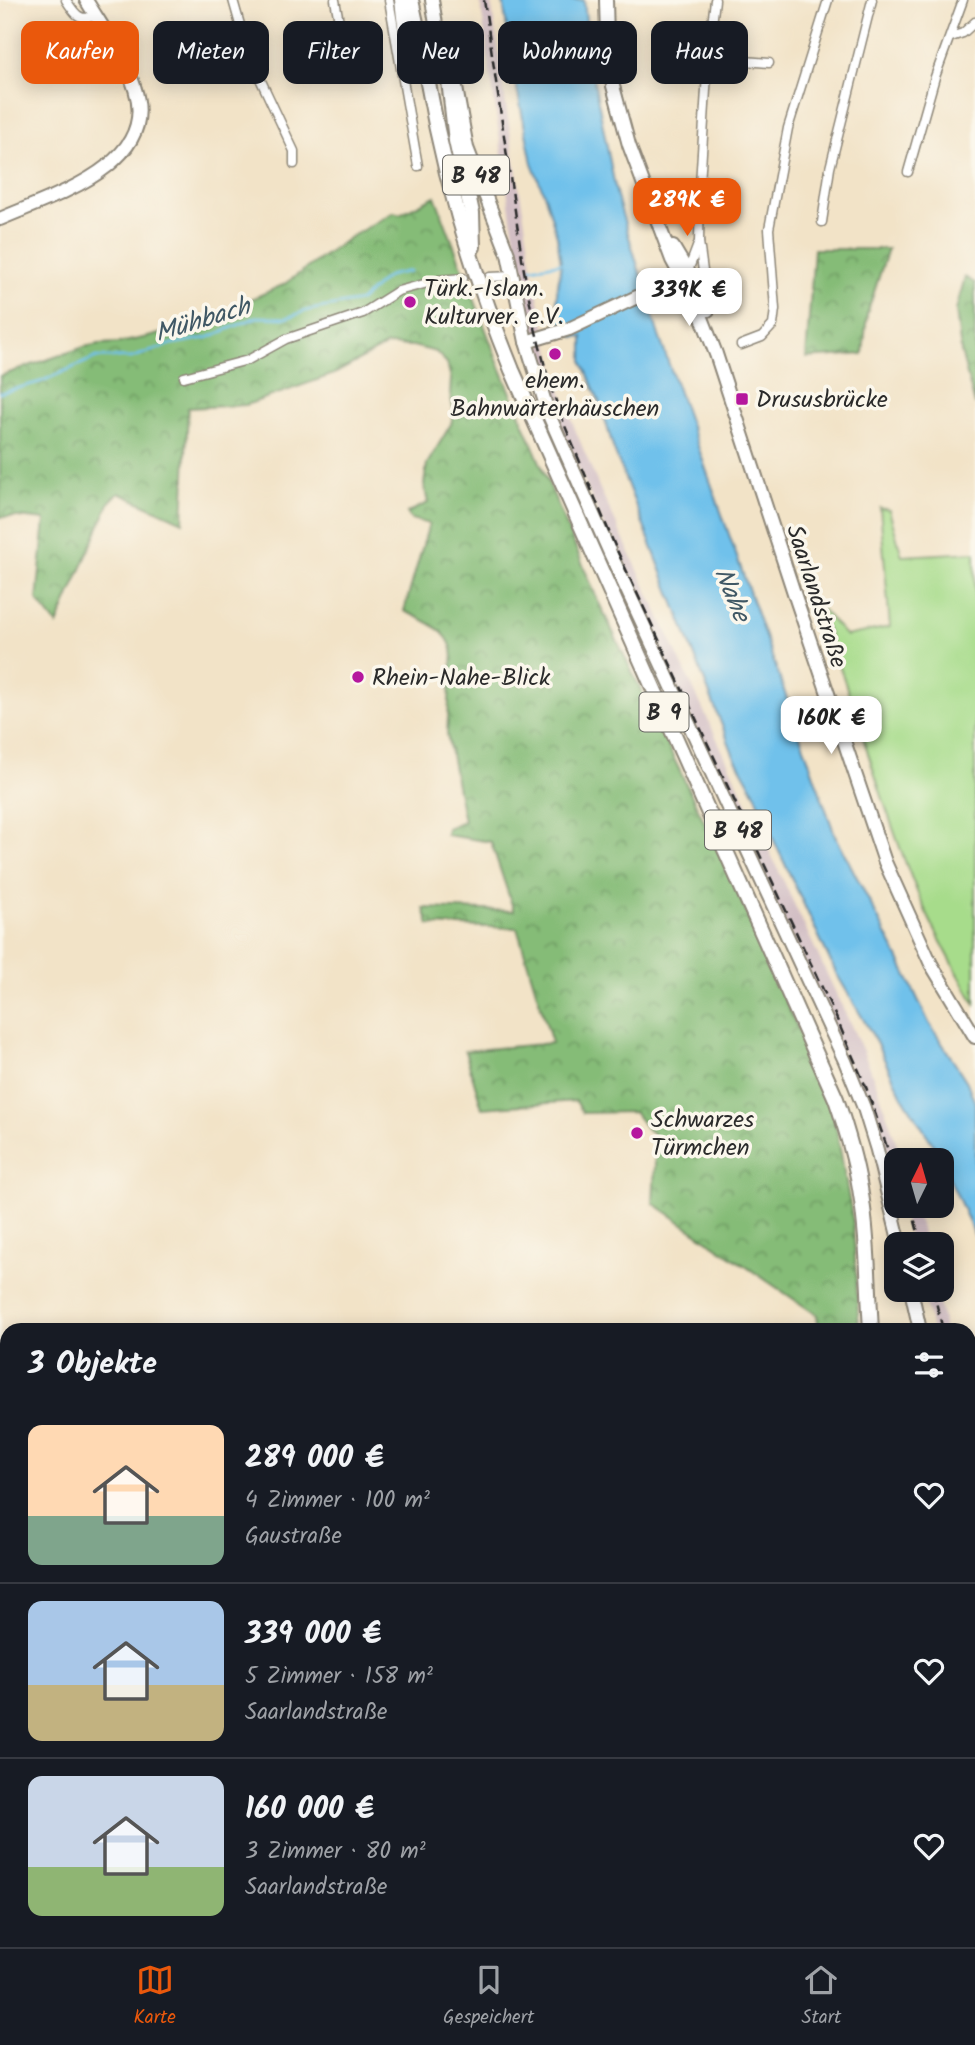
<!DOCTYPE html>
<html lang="de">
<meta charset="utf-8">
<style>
:root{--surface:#171b24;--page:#20242c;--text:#f1f3f6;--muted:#9ea1a6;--line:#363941;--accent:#ea580c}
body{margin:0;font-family:Kalam,sans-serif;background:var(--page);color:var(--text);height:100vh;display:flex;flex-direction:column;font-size:26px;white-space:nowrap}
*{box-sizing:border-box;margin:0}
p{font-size:23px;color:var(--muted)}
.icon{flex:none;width:38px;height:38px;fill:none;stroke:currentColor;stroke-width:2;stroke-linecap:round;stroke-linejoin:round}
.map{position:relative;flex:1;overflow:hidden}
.panel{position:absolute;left:0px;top:1323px;width:976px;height:625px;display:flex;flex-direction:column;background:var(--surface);border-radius:21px 21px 0 0;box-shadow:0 4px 18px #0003}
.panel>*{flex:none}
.banner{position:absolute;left:21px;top:21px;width:934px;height:63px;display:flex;gap:14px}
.needle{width:46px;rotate:5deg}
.controls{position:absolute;left:884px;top:1148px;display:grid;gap:14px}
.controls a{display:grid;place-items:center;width:70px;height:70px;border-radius:14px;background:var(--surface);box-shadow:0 4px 18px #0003;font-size:35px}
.price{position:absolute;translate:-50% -60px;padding:0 16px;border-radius:14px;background:#fff;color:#222;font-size:23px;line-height:46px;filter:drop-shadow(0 2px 4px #0008)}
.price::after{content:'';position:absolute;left:50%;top:42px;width:21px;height:16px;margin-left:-10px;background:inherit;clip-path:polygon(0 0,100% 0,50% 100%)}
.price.active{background:var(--accent);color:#fff}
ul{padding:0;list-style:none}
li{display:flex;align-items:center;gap:21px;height:175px;padding:0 28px}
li+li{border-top:2px solid var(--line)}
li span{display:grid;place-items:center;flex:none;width:196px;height:140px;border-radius:14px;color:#555}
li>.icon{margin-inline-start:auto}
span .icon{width:84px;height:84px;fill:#fffc;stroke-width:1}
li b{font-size:30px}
h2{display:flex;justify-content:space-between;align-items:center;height:84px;padding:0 28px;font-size:30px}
.chip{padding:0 24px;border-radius:14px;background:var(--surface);box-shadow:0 4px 18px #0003;font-size:24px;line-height:63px}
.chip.active{background:var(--accent);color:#fff}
.dock{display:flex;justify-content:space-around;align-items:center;height:98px;border-top:2px solid var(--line);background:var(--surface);font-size:19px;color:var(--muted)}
.dock a{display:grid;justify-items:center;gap:4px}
.dock .active{color:var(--accent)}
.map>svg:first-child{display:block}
.railway{fill:#d2bec4}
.grass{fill:#a7dc8b;stroke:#69845b;stroke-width:2}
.forest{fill:url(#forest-crowns);stroke:#587451;stroke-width:2}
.park{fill:url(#park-tufts);stroke:#69845b;stroke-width:2}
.water{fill:#70c1eb;stroke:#4e768b;stroke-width:2}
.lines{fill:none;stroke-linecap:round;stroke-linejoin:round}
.stream{stroke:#70c1eb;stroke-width:2.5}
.street-casing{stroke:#8e8779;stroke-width:11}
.secondary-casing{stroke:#8e8779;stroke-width:16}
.primary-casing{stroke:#8e8779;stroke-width:16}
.highway-casing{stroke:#8e8779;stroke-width:18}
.street{stroke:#fff;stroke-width:8}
.secondary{stroke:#fff;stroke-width:12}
.primary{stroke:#fff;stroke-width:12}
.highway{stroke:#fff;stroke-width:14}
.rail{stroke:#2b2b2b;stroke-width:2.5;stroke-dasharray:10 5;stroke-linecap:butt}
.highway-bridge-casing{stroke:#8e8779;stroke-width:18;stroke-linecap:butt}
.highway-bridge{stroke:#fff;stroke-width:14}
.poi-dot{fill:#b5179e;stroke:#fbf7ec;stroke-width:2.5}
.labels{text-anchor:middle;stroke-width:7;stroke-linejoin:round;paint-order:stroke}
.shield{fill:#fbf7ec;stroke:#696865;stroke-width:2}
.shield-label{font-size:23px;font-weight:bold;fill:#2b2b2b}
.poi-label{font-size:24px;fill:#2b2b2b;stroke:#fbf7ec;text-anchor:start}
.street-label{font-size:24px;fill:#2b2b2b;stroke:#fbf7ec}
.water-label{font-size:26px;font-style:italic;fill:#405865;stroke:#fbf7ec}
</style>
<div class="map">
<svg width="975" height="1947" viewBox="0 0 975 1947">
<defs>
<pattern id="forest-crowns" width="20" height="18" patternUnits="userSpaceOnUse" patternTransform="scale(1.75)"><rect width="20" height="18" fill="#85bc77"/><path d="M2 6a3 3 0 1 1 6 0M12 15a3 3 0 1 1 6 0" fill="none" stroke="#6d9962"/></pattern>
<pattern id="park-tufts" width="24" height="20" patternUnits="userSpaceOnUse" patternTransform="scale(1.75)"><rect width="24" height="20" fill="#a7dc8b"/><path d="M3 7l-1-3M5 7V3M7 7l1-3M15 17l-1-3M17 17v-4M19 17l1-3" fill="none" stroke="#90bd78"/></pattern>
</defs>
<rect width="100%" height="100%" fill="#fbf7ec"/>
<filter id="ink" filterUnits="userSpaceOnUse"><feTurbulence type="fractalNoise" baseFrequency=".0143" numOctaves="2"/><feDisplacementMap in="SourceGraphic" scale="14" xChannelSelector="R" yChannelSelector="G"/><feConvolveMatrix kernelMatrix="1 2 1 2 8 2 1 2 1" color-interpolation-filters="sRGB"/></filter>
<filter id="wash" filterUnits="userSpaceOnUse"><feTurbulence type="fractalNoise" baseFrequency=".00686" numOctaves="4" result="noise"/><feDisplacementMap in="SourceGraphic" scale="28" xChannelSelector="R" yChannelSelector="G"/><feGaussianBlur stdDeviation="1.57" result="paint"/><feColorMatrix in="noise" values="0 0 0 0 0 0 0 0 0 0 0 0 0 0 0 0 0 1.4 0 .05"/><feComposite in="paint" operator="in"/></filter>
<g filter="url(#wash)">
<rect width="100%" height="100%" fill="#f2e3c7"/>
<!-- railway -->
<g class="railway">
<path d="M480,0H491L506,106L535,284L557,379L575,429L600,489L863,1051L880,1094L902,1160H896V1185L869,1110L613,548L562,429L532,331L511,218Z"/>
<path d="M901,1206H915L925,1244H911Z"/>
<path d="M922,1290H936L945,1330H932Z"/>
</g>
<!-- grass -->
<path class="grass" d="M880,508L889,510L902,556L975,552V1004C955,968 934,932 918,894C879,800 854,700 818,605L846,636L890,627Z"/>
<!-- forest -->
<g class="forest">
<path d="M435,196L500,367L598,601L728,871L833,1109L853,1222L859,1330H819L817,1315L653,1203L655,1165L653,1133L646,1128L634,1112L583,1113L576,1101L482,1108L465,1051L552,1043L517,928L429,925L424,908L514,911L491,842L446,835L447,828L464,821L447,734L451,668C461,634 428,622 404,611L429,524L411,519L407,513L428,503L424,484L427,464L451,424L454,412L450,393L451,379L447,363L436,352L413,346L387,345L334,374L246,405L188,408L183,522L119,493L110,501L57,625L37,600L45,520L18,517H0V376L84,347L99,344L119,343L148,337L197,324L218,323L249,300L283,285L349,238L394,212L400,214Z"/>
<path d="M814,249H888L867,314L863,354L806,358Z"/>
<path d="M965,277L975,283V405L961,352L956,310Z"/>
</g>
<!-- park -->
<path class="park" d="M975,1689V1947H927L929,1941H970V1692Z"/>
<!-- water -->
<path class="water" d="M503,0H584L590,61L617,197L659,336L835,835L897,955L929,1023L967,1082L975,1103V1236L938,1152L902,1096L872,1034L836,973L769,830L756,795L734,756L614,450L602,409L583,362V336L574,337L557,323V293L561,263L557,236L546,199L532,163L511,59Z"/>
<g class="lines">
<!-- stream -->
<g class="stream">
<path d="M531,268L562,263"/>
<path d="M0,393L40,382L97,357L131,358L172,344L207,338L257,317L286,318L309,310L360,301L388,276L410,271"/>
<path d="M0,1812L7,1826"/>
<path d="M76,1941L80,1947"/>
</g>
</g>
</g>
<g filter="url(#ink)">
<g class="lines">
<!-- street casing -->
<g class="street-casing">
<g id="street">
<path d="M66,0C75,13 78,22 96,16"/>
<path d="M233,0L248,53L294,151V164"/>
<path d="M335,0L343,43"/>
<path d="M389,0L418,166"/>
<path d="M951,37L963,33L975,22"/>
<path d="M708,58L769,63"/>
<path d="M908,172L935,77L963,0"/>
<path d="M822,222L830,168L872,0"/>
<path d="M688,271L699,242"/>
<path d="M490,277L513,276"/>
<path d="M707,300L699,242L700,184L708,58L715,0"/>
<path d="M741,345L762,337L773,325L775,309L769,229L788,128L828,0"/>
<path d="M184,377L248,360L286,339L363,313L398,291L439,280L463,278"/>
<path d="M713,1941L724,1947"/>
<path d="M547,1947L556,1941"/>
<path d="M598,1947L601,1941"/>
<path d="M805,1947L807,1941"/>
<path d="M903,1947L904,1941"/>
</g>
</g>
<!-- secondary casing -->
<g class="secondary-casing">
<g id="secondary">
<path d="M606,0L607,39L613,86L629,145L672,260L699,310L716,354L795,596L885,862L931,964L975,1037"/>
<path d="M0,219C52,196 160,165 135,89C127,62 101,25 86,0"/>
<path d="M673,247L698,289L708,310"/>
<path d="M526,342L569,329L673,280L688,271"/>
</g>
</g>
<!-- primary casing -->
<g class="primary-casing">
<g id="primary">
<path d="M401,0C403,14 405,52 416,61C424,68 438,68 448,72"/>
<path d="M432,0L436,24L447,55L448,72L455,82L467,148L508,254L526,342L549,415L610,553L845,1061L864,1108L877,1150L900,1244"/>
<path d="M911,1290L920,1330"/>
<path d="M762,1947L763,1941"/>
</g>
</g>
<!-- highway casing -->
<g class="highway-casing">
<g id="highway">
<path d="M411,0L424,60"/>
<path d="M448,72L456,141L472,213L473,247"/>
<path d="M428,83C445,181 474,277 512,370L836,1099C846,1128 855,1158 860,1188C868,1235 868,1283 871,1330"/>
<path d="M970,1635L975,1644"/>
</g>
</g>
<!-- street -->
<use href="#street" class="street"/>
<!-- secondary -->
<use href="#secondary" class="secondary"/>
<!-- primary -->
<use href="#primary" class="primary"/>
<!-- highway -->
<use href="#highway" class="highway"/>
<!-- rail -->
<g class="rail">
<path d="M484,0L523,265L534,324L549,382L565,426L615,546L835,1015L866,1087L896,1173"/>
<path d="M911,1206L921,1244"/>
<path d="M933,1290L943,1330"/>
<path d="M917,1947L918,1941"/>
</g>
<!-- highway-bridge casing -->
<g class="highway-bridge-casing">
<path id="highway-bridge" d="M424,60L428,83"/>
</g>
<!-- highway-bridge -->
<use href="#highway-bridge" class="highway-bridge"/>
</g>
</g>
<!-- markers -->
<g class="poi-dot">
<circle cx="410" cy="302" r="7"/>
<circle cx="555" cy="354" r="7"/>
<rect x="735" y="392" width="14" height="14" rx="3.5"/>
<circle cx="358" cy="677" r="7"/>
<circle cx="637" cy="1133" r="7"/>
</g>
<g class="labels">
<!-- shield labels -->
<g class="shield">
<rect x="443" y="155.5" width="66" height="39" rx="5"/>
<rect x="639.5" y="692.5" width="49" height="39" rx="5"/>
<rect x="705" y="810.5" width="66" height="39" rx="5"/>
</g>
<g class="shield-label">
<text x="476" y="183">B 48</text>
<text x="664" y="720">B 9</text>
<text x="738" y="838">B 48</text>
</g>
<!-- poi labels -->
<g class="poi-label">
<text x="424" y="296">Türk.-Islam.<tspan x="424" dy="28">Kulturver. e.V.</tspan></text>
<text x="555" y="388" text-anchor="middle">ehem.<tspan x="555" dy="28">Bahnwärterhäuschen</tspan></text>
<text x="756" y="407">Drususbrücke</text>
<text x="372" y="685">Rhein-Nahe-Blick</text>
<text x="651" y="1127">Schwarzes<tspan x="651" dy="28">Türmchen</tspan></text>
</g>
<!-- street labels -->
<g class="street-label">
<text transform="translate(817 596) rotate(72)" y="8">Saarlandstraße</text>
</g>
<!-- water labels -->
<g class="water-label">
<text transform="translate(202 319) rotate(-17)" y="9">Mühbach</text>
<text transform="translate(733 594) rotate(68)" y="9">Nahe</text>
</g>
</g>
</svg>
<div class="controls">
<a><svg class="needle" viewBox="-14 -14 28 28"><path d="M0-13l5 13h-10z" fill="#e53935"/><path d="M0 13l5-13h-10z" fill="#9ea1a6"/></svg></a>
<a><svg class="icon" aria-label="layers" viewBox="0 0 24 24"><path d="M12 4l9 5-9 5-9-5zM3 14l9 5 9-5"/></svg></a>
</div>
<b class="price active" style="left:687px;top:238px">289K €</b>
<b class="price" style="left:689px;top:328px">339K €</b>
<b class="price" style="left:831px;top:756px">160K €</b>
<div class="banner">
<a class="chip active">Kaufen</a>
<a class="chip">Mieten</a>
<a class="chip">Filter</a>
<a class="chip">Neu</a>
<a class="chip">Wohnung</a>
<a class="chip">Haus</a>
</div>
<section class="panel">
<h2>3 Objekte<svg class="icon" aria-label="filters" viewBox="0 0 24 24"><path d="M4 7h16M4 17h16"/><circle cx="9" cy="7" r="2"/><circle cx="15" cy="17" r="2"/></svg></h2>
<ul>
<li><span style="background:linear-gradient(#ffd9b3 65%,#7fa58c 0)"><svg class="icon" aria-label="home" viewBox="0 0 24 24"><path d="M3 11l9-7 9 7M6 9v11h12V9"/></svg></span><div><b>289 000 €</b><p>4 Zimmer · 100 m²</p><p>Gaustraße</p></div><svg class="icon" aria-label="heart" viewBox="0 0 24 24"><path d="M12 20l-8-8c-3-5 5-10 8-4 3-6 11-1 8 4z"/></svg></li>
<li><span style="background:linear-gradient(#a9c7e8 60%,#c2b280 0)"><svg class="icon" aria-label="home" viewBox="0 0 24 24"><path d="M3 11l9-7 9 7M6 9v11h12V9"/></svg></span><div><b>339 000 €</b><p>5 Zimmer · 158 m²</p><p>Saarlandstraße</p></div><svg class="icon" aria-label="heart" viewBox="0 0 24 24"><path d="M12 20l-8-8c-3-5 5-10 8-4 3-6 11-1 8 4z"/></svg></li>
<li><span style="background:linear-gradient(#c9d6e8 65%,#8fb573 0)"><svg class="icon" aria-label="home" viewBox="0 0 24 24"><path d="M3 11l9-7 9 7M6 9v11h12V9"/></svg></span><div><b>160 000 €</b><p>3 Zimmer · 80 m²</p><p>Saarlandstraße</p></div><svg class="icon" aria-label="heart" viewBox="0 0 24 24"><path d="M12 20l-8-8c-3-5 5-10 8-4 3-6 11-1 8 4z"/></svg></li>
</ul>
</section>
</div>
<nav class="dock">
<a class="active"><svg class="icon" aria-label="map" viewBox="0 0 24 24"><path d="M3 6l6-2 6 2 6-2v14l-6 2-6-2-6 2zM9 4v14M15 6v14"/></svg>Karte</a>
<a><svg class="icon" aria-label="saved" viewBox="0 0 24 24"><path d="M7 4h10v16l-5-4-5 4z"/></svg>Gespeichert</a>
<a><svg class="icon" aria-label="home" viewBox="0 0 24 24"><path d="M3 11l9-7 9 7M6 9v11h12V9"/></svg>Start</a>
</nav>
